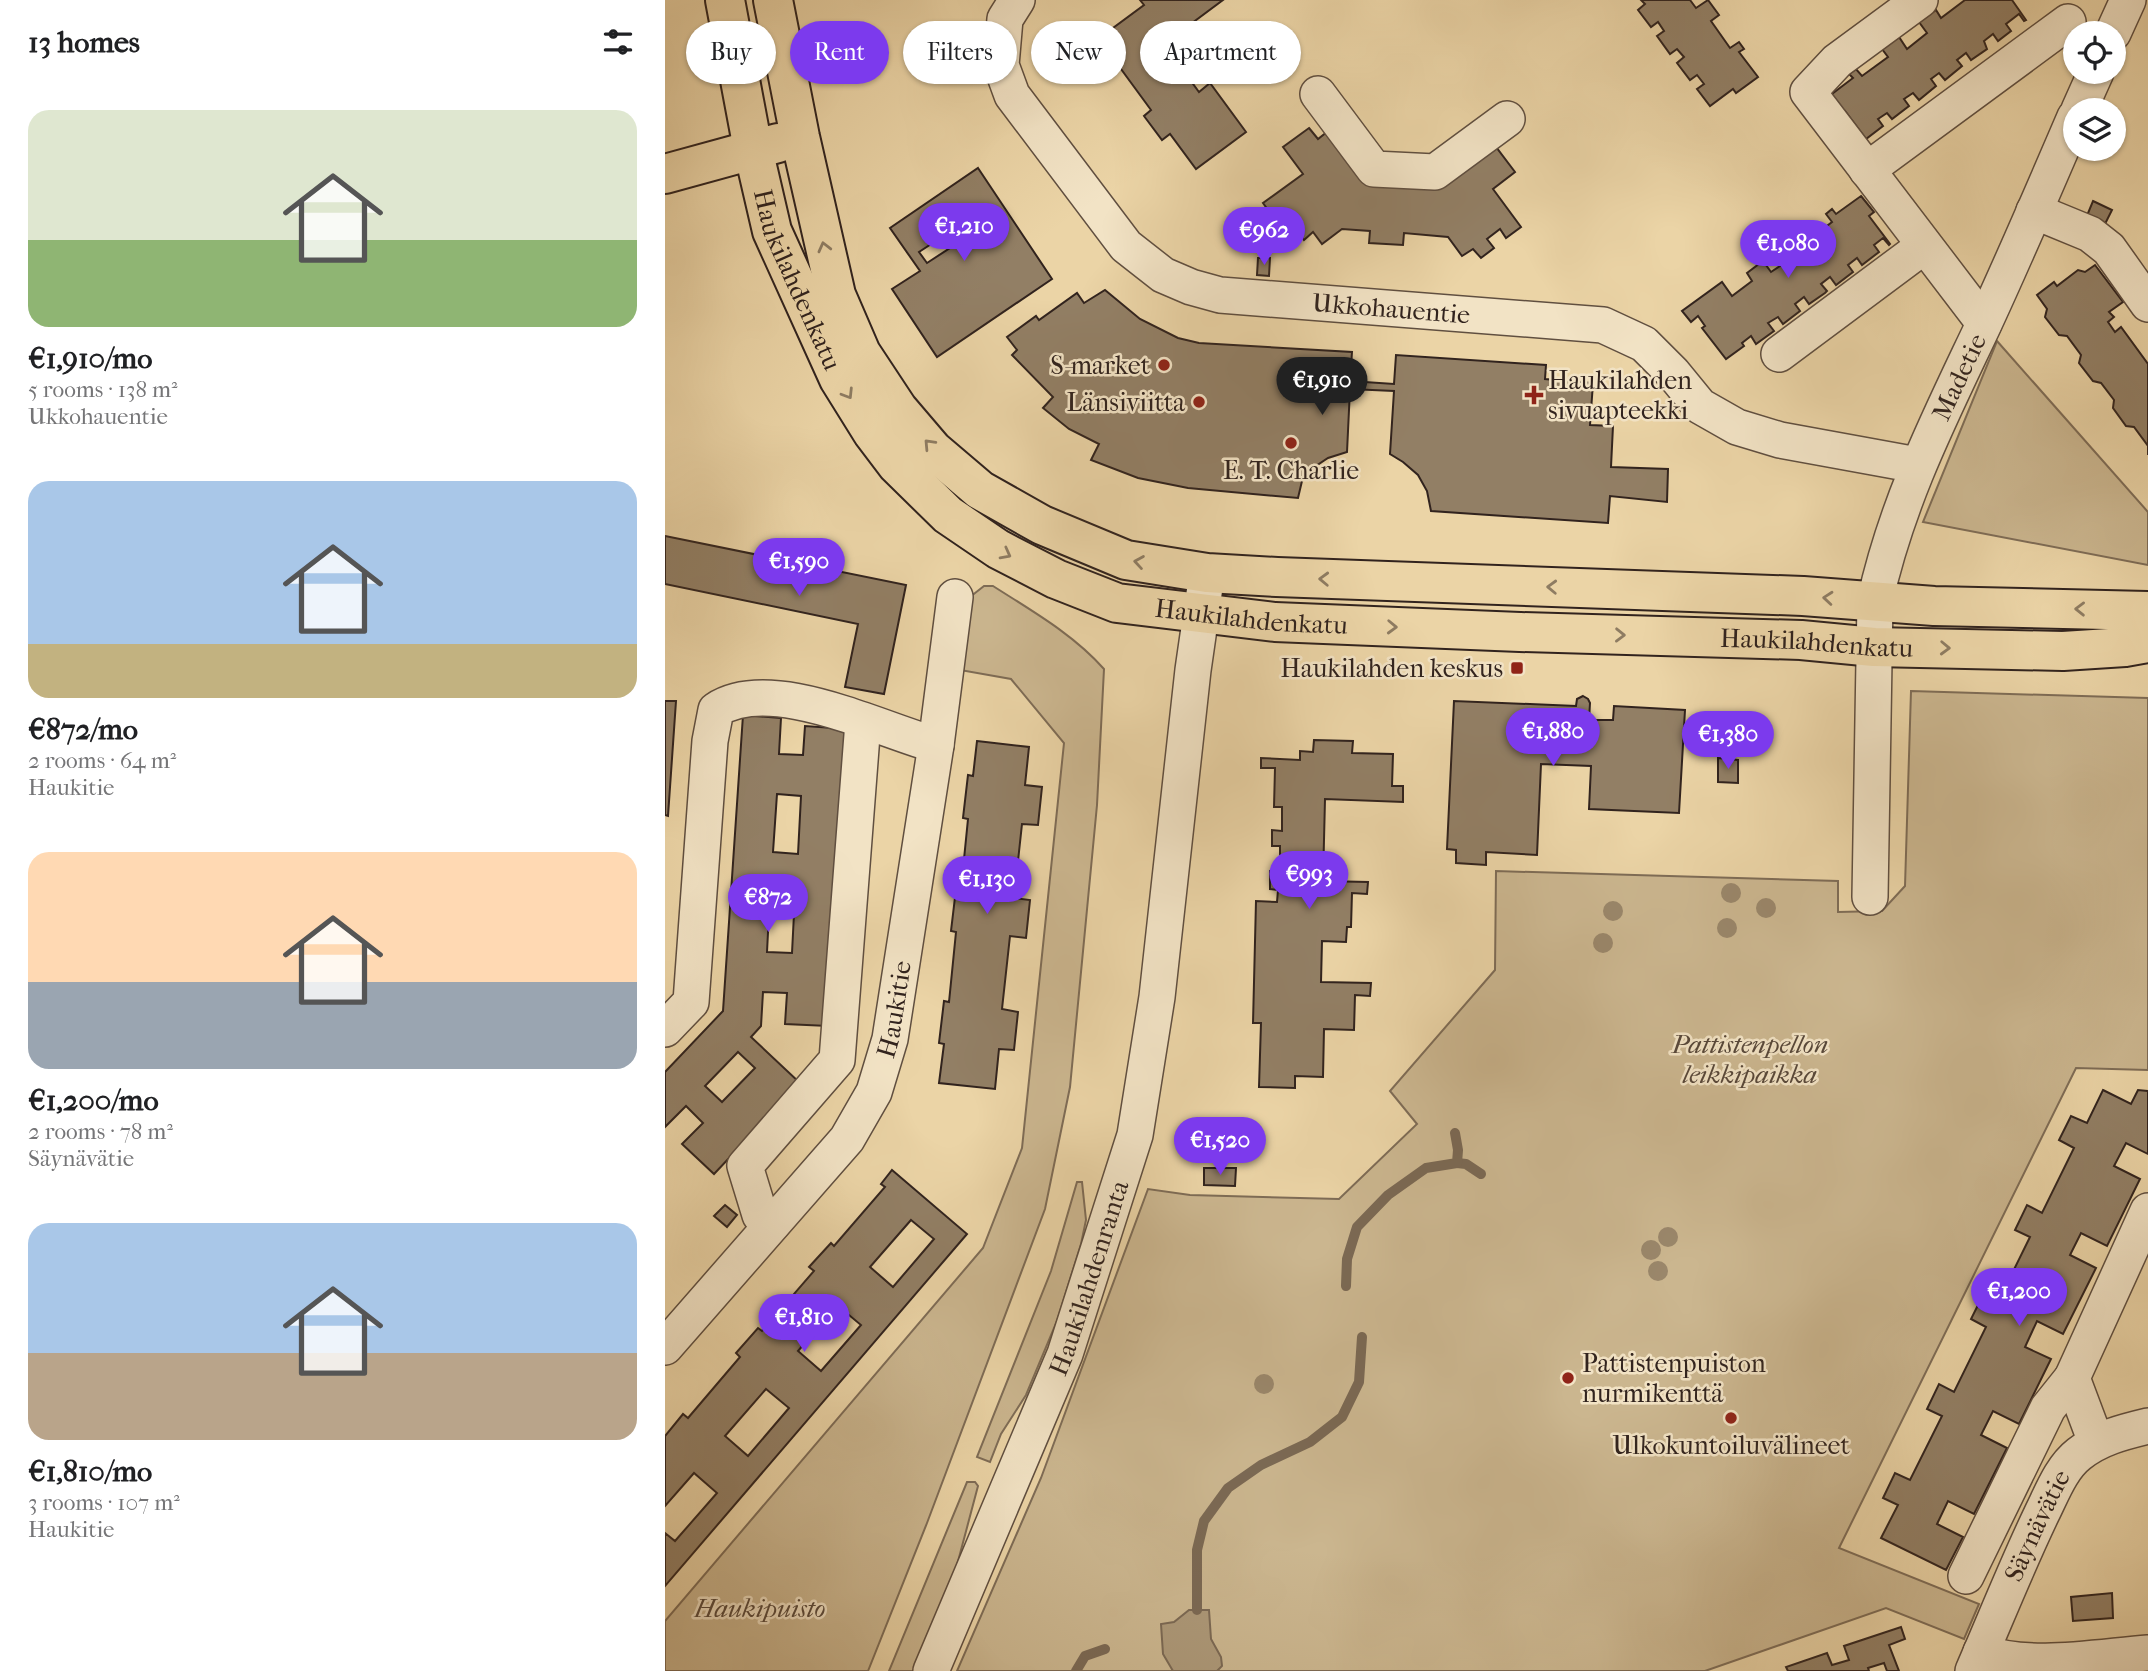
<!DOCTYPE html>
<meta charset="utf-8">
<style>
:root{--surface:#fff;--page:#f2f2f2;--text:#202124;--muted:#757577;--accent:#7c3aed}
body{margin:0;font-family:"IM FELL French Canon",serif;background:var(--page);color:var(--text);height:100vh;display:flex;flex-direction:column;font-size:26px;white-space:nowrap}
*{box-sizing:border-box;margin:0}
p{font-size:23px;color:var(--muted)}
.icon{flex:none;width:38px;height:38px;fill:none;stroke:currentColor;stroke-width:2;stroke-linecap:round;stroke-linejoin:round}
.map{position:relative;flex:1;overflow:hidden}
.sheet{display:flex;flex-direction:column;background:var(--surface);width:665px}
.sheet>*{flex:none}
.hud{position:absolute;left:21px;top:21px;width:665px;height:63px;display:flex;gap:14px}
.tools{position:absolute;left:1398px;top:21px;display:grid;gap:14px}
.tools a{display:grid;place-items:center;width:63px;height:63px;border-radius:50%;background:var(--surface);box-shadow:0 2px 5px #0004;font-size:35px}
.price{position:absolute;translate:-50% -60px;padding:0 16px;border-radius:24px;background:var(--accent);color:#fff;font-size:23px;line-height:46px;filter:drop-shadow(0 2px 4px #0008)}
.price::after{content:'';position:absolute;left:50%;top:42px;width:21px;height:16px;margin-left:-10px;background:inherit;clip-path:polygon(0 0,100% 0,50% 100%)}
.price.active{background:#222;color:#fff}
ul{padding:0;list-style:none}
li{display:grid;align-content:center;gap:14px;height:371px;padding:0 28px}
li span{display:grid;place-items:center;height:217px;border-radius:21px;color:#555}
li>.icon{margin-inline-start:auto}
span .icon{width:126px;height:126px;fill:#fffc;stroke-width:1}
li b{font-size:30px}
h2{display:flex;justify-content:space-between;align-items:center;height:84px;padding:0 28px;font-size:30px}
.tag{padding:0 24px;border-radius:32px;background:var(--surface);box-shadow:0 2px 5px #0004;font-size:24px;line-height:63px}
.tag.active{background:var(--accent);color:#fff}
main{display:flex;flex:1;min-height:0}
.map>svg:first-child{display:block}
.green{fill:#cbb68f;stroke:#7e6c56;stroke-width:2}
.water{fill:#ac9878;stroke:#7b6954;stroke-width:2}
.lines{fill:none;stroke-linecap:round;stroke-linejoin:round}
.stream{stroke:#7b6954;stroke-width:10}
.building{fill:#927f65;stroke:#31231e;stroke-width:2;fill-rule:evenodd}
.minor-casing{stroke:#604f40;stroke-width:38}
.major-casing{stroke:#31231e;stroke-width:42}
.minor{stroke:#f2e3c5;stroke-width:35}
.major{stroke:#ebd4a6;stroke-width:38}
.tree{fill:#9a876b}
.oneway{stroke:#8e7c62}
.poi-dot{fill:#8f2418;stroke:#f2e3c5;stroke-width:2.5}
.labels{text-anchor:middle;stroke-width:5;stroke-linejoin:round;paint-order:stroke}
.street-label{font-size:26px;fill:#31231e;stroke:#f2e3c5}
.poi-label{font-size:26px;fill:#31231e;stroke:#f2e3c5;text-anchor:end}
.park-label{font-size:26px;font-style:italic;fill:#58483a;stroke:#f2e3c5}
</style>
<main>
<section class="sheet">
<h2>13 homes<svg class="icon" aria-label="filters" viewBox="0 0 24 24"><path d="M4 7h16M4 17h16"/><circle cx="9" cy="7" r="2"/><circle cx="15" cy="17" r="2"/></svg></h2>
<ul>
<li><span style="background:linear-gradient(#dfe7d0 60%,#8fb573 0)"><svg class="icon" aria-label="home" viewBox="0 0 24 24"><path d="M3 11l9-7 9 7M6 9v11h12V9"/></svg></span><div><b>€1,910/mo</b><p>5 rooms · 138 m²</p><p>Ukkohauentie</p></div></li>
<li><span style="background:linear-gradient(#a9c7e8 75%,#c2b280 0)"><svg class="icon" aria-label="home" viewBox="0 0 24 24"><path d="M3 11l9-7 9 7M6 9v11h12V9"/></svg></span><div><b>€872/mo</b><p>2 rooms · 64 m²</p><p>Haukitie</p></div></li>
<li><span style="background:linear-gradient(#ffd9b3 60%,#9aa5b1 0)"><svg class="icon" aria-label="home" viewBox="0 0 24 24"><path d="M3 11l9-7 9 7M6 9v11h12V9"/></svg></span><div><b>€1,200/mo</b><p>2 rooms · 78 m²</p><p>Säynävätie</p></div></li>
<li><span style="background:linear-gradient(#a9c7e8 60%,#b9a48a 0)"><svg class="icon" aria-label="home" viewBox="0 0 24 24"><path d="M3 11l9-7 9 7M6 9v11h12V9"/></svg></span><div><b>€1,810/mo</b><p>3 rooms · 107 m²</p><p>Haukitie</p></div></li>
</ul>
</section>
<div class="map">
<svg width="1483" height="1671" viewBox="0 0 1483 1671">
<rect width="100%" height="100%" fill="#ebd4a6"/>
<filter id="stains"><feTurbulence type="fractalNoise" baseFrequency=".00286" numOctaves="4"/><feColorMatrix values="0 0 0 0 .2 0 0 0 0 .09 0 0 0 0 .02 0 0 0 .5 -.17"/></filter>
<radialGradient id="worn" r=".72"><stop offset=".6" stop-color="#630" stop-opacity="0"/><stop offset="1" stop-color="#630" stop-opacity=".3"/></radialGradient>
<!-- green -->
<g class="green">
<path d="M1332,341L1483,512V565L1258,522Z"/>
<path d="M319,586H328C367,611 408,634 439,669L432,805L405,1087L380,1209L262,1523L203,1671H0V1621L318,1248L357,1148L399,743L346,679L295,670L305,597Z"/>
<path d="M1246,691L1483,698V1070L1411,1068L1174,1548L1314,1604L1299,1639L1221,1608L1040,1671H292L376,1478L483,1189L525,1195L674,1199L752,1124L725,1091L830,970L831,871L1173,881V912L1217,911L1240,886Z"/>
<path d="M412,1182H417L421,1220L416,1244L392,1321L361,1395L336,1434L325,1462L312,1457L386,1271Z"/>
<path d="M302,1482H310L313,1486L287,1584L251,1671H224Z"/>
</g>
<!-- water -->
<path class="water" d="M524,1610H544L546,1639L556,1657L557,1666L552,1671H508L498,1654L496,1624L509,1622Z"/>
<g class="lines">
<!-- stream -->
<g class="stream">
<path d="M792,1163L801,1164L816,1174"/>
<path d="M681,1286L682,1259L692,1227L723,1195L761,1168L792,1163L793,1150L790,1133"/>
<path d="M532,1610V1550L539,1521L563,1488L596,1465L645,1442L677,1417L694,1382L697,1337"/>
<path d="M411,1671L420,1656L440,1649"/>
</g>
</g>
<!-- building -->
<g class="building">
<path d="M475,0H558L499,44L534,92L545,83L581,132L531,169L505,134L497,140L479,116L486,110L453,65L445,72L425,45L479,5Z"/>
<path d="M976,0H1025L1031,8L1043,0L1054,15L1046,21L1065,48L1074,42L1079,49L1074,52L1093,77L1071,93L1068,89L1045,106L1032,89L1039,84L1032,75L1025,80L1012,63L1019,57L1012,49L1005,54L992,36L999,31L993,22L986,27L973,10L980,4Z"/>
<path d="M1300,0H1347L1361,20L1359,21L1354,14L1341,24L1346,31L1333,41L1328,34L1319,41L1322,49L1306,60L1301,53L1292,60L1297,66L1280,80L1274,73L1266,79L1271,86L1254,100L1248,93L1239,99L1244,106L1227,119L1222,113L1213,119L1218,126L1201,139L1180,111L1175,114L1163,97L1188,78L1184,74L1191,69L1197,76L1223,57L1217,49L1234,37L1242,49L1262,33L1254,22L1271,10L1276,18Z"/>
<path d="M644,128L653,139L662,132L779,185L831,147L850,172L828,189L856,227L841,238L835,229L822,239L829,248L816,258L808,249L797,256L783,237L739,233L738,245L704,243L705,231L677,229L657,244L648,232L639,240L620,214L611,221L598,203L638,174L618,147Z"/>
<path d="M313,168L387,279L272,357L227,289L255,271L225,228ZM323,207L331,218L262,263L254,252Z"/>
<path d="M1196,196L1209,212L1204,216L1225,244L1224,245L1218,238L1209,245L1214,252L1197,265L1192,258L1183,265L1188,272L1171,285L1165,277L1156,284L1162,291L1160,293L1144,304L1139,297L1130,304L1135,311L1118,324L1113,317L1103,323L1109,331L1091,344L1086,336L1077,343L1079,346L1061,359L1037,328L1040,326L1033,316L1026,322L1017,311L1057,282L1067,296L1087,281L1082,273L1098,261L1106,272L1127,258L1118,246L1135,234L1141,242L1167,222L1161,214L1167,209L1171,214Z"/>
<path d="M1428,201L1447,210L1439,226L1421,218Z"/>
<path d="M593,258H605L604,276L592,275Z"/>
<path d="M1430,265L1458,302L1444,312L1449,317L1443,322L1450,332L1456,327L1483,364V455V446L1469,427L1461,426L1448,408L1449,400L1436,383L1428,381L1414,363L1416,355L1402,336L1394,335L1380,317L1382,309L1372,295L1389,282L1392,286L1413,270L1420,272Z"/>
<path d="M440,290L475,319L513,338L534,343L687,352L685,381L729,384L731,355L881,365L880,379L928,383L925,425L948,426L946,467L1003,469L1002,502L945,496L943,523L766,511L762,491L753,475L738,462L725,454L729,391L685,389L682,452L663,458L648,468L637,481L633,498L523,488L473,478L426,460L434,444L404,429L378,408L388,397L347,355L352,350L342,337L371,316L374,320L412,293L419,303Z"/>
<path d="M0,536L241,585L219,694L180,687L193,624L0,584Z"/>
<path d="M918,696L923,699L925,703L924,720H948L949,706L1020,710L1014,813L924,809L926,766L876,764L872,855L821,852V865L791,863V850L782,849L789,701L911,706L912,699Z"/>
<path d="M0,701H11L3,816L0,815Z"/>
<path d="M78,715L116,718L114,754L138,755L140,726L183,729L163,1026L120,1024L122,993L98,992L96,1026L86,1037L135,1083L49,1174L17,1144L38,1123L21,1106L0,1127V1072L58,1011ZM112,794L136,796L133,854L108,852ZM105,893L130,894L127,953L102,952ZM73,1052L90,1068L57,1102L40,1086Z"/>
<path d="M649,740L688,741L687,753L728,754L727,786H738V802L660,799L658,881L703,882L702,894L687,893L686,927H682L681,942L657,941L656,982L706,983L705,996L690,995L689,1030L659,1029L658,1077L630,1076V1088L594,1087L596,1023H588L591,901L612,902L613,890L605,889V871H615V846H607V830L617,831V807H609L610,768H596V758L635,760V751L648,752Z"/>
<path d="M312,741L364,747L360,785L377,787L373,825L357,824L349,898L365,900L361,938L345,936L337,1009L353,1012L349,1050L334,1049L330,1089L274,1083L279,1044L274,1043L279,1001L284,1002L291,932L286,931L291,889H296L303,819L298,818L303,775L308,776Z"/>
<path d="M1053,758L1073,760V783L1053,782Z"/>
<path d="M1438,1090L1466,1104L1473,1090L1483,1091V1154L1461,1143L1449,1166L1475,1179L1442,1246L1416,1233L1405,1255L1431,1268L1398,1334L1372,1321L1360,1347L1386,1359L1354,1424L1328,1411L1316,1435L1342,1448L1309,1514L1283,1501L1272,1524L1298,1537L1281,1570L1216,1538L1233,1505L1218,1498L1230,1473L1245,1480L1277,1416L1262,1409L1274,1384L1289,1392L1321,1327L1306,1319L1318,1295L1333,1302L1365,1237L1350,1230L1362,1205L1377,1213L1409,1148L1394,1140L1406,1116L1422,1123Z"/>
<path d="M539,1168H571L570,1186L539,1185Z"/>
<path d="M227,1170L302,1234L0,1586V1533L10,1541L52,1493L29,1473L0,1506V1436L18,1414L23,1418L75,1357L71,1353L93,1328L97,1331L149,1271L144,1267L166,1243L169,1246L220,1187L216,1184ZM246,1220L269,1239L228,1287L205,1267ZM172,1305L196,1325L156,1371L133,1351ZM101,1389L124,1408L83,1456L60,1436Z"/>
<path d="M60,1205L72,1215L62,1227L49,1216Z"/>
<path d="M1447,1593L1448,1618L1408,1621L1406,1597Z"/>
<path d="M1236,1627L1240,1639L1224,1645L1234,1671H1222L1219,1663L1203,1668L1204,1671H1123L1121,1667L1162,1653L1167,1665L1184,1660L1179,1646Z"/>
</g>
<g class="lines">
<!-- minor casing -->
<g class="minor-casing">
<g id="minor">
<path id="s1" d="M352,0L340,19L336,65L347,95L461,246L498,275L526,287L555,295L938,325L979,344L1008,373L1035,406L1072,427L1115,440L1252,465"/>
<path d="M1255,0L1172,61L1143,92L1319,323"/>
<path d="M1448,33L1463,0"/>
<path d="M653,94L709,169L770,172L842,119"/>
<path d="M1414,110L1431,72"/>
<path d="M1202,170L1403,22"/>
<path d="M1369,211L1425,234L1444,249L1483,304"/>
<path d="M1114,354L1259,246"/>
<path id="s2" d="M1205,897L1210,601C1232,501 1275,417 1318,326C1350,257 1380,187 1410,117"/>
<path d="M0,1029L26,1002L45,741L51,710C105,674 213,729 271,745"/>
<path d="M108,1223L95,1215L80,1166L172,1060L198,722"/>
<path id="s3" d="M0,1347L182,1139L209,1092L225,1039L271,745L290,597"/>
<path d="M1431,1442L1407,1378L1483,1211"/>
<path d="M1301,1576L1383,1408L1407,1378"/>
<path d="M1316,1652C1365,1670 1431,1657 1483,1653"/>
<path id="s4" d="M266,1671L400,1354L470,1135L492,997L528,670L542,573"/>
<path id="s5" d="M1308,1671C1331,1618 1352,1565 1377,1513C1387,1493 1396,1468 1414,1454C1434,1438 1458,1432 1483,1426"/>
</g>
</g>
<!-- major casing -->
<g class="major-casing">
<g id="major">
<path id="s6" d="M60,0L88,149L107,231L174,379L207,432L232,465L283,515L333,549L391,579L452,603L610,622L855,632L1136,640L1209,647L1398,651L1460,647L1483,643"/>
<path d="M108,0L135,137L171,295L196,353L233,409L268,450L315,490L377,525L461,560L542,573L612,577L1138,596L1269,606L1483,611"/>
<path d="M0,174L113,143"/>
</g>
</g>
<!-- minor -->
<use href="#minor" class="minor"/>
<!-- major -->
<use href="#major" class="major"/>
</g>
<!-- trees -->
<g class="tree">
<circle cx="1066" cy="893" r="10"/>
<circle cx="1101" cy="908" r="10"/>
<circle cx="948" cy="911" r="10"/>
<circle cx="1062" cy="928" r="10"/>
<circle cx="938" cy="943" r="10"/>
<circle cx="1003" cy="1237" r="10"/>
<circle cx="986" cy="1250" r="10"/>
<circle cx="993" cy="1271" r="10"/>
<circle cx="599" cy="1384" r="10"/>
</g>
<!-- one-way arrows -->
<defs><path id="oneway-chevron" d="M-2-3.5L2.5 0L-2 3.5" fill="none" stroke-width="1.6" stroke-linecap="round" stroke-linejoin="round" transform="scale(1.75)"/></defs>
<g class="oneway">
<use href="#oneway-chevron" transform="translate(159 247) rotate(-104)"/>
<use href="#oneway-chevron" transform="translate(183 394) rotate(58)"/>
<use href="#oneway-chevron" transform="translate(264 444) rotate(-133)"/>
<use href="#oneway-chevron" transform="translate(341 554) rotate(28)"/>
<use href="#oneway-chevron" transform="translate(474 562) rotate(-171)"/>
<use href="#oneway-chevron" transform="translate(659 579) rotate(-178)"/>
<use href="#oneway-chevron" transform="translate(887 587) rotate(-178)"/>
<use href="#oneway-chevron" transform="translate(1163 598) rotate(-175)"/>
<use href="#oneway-chevron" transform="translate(1415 609) rotate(-179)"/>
<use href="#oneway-chevron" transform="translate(727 627) rotate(2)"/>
<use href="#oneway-chevron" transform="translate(955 635) rotate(1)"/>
<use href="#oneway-chevron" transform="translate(1280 648) rotate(2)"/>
</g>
<!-- markers -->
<g class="poi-dot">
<circle cx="499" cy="365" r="7"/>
<path d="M865.5 384.5h7v7h7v7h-7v7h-7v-7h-7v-7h7z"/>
<circle cx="534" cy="402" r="7"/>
<circle cx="626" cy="443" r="7"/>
<rect x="845" y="661" width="14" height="14" rx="3.5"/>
<circle cx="903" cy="1378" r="7"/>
<circle cx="1066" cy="1418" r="7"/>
</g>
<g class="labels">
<!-- street labels -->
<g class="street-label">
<text dy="9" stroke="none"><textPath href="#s6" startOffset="290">Haukilahdenkatu</textPath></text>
<text dy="9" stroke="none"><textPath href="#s1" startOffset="569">Ukkohauentie</textPath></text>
<text dy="9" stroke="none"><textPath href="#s2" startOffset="536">Madetie</textPath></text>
<text dy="9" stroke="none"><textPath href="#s6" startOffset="900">Haukilahdenkatu</textPath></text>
<text dy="9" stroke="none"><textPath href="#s6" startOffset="1466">Haukilahdenkatu</textPath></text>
<text dy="9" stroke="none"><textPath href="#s3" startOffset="416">Haukitie</textPath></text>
<text dy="9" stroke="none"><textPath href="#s4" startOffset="424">Haukilahdenranta</textPath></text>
<text dy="9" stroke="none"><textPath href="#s5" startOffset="159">Säynävätie</textPath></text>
</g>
<!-- poi labels -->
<g class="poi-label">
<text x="485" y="374">S-market</text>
<text x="883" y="389" text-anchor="start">Haukilahden<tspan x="883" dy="30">sivuapteekki</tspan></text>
<text x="520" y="411">Länsiviitta</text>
<text x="626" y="479" text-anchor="middle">E. T. Charlie</text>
<text x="838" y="677">Haukilahden keskus</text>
<text x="917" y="1372" text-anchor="start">Pattistenpuiston<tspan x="917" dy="30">nurmikenttä</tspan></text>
<text x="1066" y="1454" text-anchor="middle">Ulkokuntoiluvälineet</text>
</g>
<!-- park labels -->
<g class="park-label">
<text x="1085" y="1053">Pattistenpellon<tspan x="1085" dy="30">leikkipaikka</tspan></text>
<text x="95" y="1617">Haukipuisto</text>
</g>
</g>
<rect width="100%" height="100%" filter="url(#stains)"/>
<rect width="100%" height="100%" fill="url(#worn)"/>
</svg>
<div class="tools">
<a><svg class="icon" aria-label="locate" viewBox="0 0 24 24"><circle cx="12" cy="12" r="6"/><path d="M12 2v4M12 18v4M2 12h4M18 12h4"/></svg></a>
<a><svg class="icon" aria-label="layers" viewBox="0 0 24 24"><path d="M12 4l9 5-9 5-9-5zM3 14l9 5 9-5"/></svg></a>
</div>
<b class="price" style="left:299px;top:263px">€1,210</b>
<b class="price" style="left:599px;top:267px">€962</b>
<b class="price" style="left:1123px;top:280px">€1,080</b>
<b class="price active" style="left:657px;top:417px">€1,910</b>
<b class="price" style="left:134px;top:598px">€1,590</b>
<b class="price" style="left:888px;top:768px">€1,880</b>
<b class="price" style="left:1063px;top:771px">€1,380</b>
<b class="price" style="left:644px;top:911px">€993</b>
<b class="price" style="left:322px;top:916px">€1,130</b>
<b class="price" style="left:103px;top:934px">€872</b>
<b class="price" style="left:555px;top:1177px">€1,520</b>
<b class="price" style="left:1354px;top:1328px">€1,200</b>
<b class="price" style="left:139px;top:1354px">€1,810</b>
<div class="hud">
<a class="tag">Buy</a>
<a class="tag active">Rent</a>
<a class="tag">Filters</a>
<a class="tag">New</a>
<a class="tag">Apartment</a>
</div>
</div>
</main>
